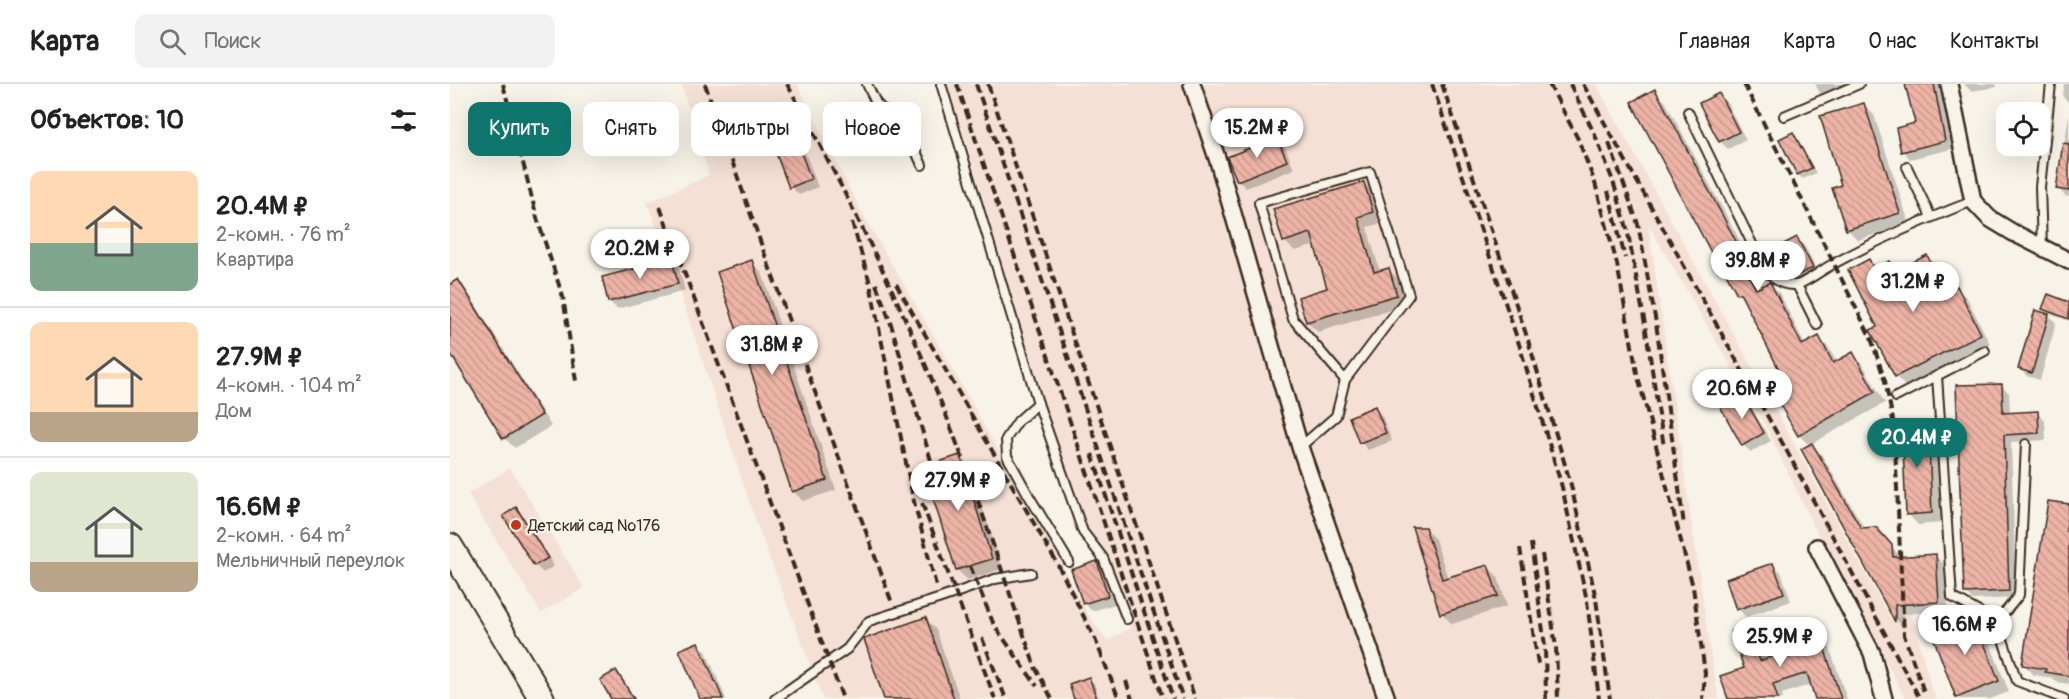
<!DOCTYPE html>
<html lang="ru">
<meta charset="utf-8">
<style>
:root{--surface:#fff;--page:#f2f2f2;--text:#222;--muted:#767676;--line:#e0e0e0;--accent:#0f766e}
body{margin:0;font-family:Pangolin,sans-serif;background:var(--page);color:var(--text);height:100vh;display:flex;flex-direction:column;font-size:22px;white-space:nowrap}
*{box-sizing:border-box;margin:0}
p{font-size:20px;color:var(--muted)}
.icon{flex:none;width:33px;height:33px;fill:none;stroke:currentColor;stroke-width:2;stroke-linecap:round;stroke-linejoin:round}
.map{position:relative;flex:1;overflow:hidden}
.panel{display:flex;flex-direction:column;background:var(--surface);width:450px}
.panel>*{flex:none}
.banner{position:absolute;left:18px;top:18px;width:570px;height:54px;display:flex;gap:12px}
.buttons{position:absolute;left:1546px;top:18px;display:grid;gap:12px}
.buttons a{display:grid;place-items:center;width:54px;height:54px;border-radius:12px;background:var(--surface);box-shadow:0 6px 24px #0002;font-size:30px}
.price{position:absolute;translate:-50% -51px;padding:0 14px;border-radius:21px;background:#fff;color:#222;font-size:20px;line-height:39px;filter:drop-shadow(0 2px 3px #0008)}
.price::after{content:'';position:absolute;left:50%;top:36px;width:18px;height:14px;margin-left:-9px;background:inherit;clip-path:polygon(0 0,100% 0,50% 100%)}
.price.on{background:var(--accent);color:#fff}
ul{padding:0;list-style:none}
li{display:flex;align-items:center;gap:18px;height:150px;padding:0 30px}
li+li{border-top:2px solid var(--line)}
li span{display:grid;place-items:center;flex:none;width:168px;height:120px;border-radius:12px;color:#555}
li>.icon{margin-inline-start:auto}
span .icon{width:72px;height:72px;fill:#fffc;stroke-width:1}
li b{font-size:26px}
h2{display:flex;justify-content:space-between;align-items:center;height:72px;padding:0 30px;font-size:26px}
.pill{padding:0 21px;border-radius:12px;background:var(--surface);box-shadow:0 6px 24px #0002;font-size:21px;line-height:54px}
.pill.on{background:var(--accent);color:#fff}
header{display:flex;align-items:center;gap:36px;box-sizing:border-box;height:84px;padding:0 30px;background:var(--surface);border-bottom:2px solid var(--line)}
header strong{font-size:28px}
nav{display:flex;gap:33px;margin-inline-start:auto;font-size:21px}
.search{width:420px;height:54px;background:var(--page);display:flex;align-items:center;gap:15px;box-sizing:border-box;padding:0 21px;border-radius:12px;color:var(--muted);font-size:22px}
main{display:flex;flex:1;min-height:0}
.map>svg:first-child{display:block}
.built{fill:#f4e0d4}
.shadow{fill:#0003}
.building{fill:url(#building-back-hatch);stroke:#3b2a1e;stroke-width:1.5}
.lines{fill:none;stroke-linecap:round;stroke-linejoin:round}
.lane-casing{stroke:#3b2a1e;stroke-width:12}
.street-casing{stroke:#3b2a1e;stroke-width:20}
.primary-casing{stroke:#3b2a1e;stroke-width:28}
.lane{stroke:#f7f3e8;stroke-width:8}
.street{stroke:#f7f3e8;stroke-width:15}
.primary{stroke:#f7f3e8;stroke-width:24}
.rail{stroke:#3b2a1e;stroke-width:4;stroke-dasharray:9 4.5;stroke-linecap:butt}
.poi-dot{fill:#c8321e;stroke:#f7f3e8;stroke-width:2}
.labels{text-anchor:middle;stroke-width:4.5;stroke-linejoin:round;paint-order:stroke}
.poi-label{font-size:16px;fill:#3b2a1e;stroke:#f7f3e8;text-anchor:start}
</style>
<header>
<strong>Карта</strong>
<div class="search"><svg class="icon" aria-label="search" viewBox="0 0 24 24"><circle cx="10" cy="10" r="6"/><path d="M15 15l6 6"/></svg>Поиск</div>
<nav><a>Главная</a><a>Карта</a><a>О нас</a><a>Контакты</a></nav>
</header>
<main>
<section class="panel">
<h2>Объектов: 10<svg class="icon" aria-label="filters" viewBox="0 0 24 24"><path d="M4 7h16M4 17h16"/><circle cx="9" cy="7" r="2"/><circle cx="15" cy="17" r="2"/></svg></h2>
<ul>
<li><span style="background:linear-gradient(#ffd9b3 60%,#7fa58c 0)"><svg class="icon" aria-label="home" viewBox="0 0 24 24"><path d="M3 11l9-7 9 7M6 9v11h12V9"/></svg></span><div><b>20.4M ₽</b><p>2-комн. · 76 m²</p><p>Квартира</p></div></li>
<li><span style="background:linear-gradient(#ffd9b3 75%,#b9a48a 0)"><svg class="icon" aria-label="home" viewBox="0 0 24 24"><path d="M3 11l9-7 9 7M6 9v11h12V9"/></svg></span><div><b>27.9M ₽</b><p>4-комн. · 104 m²</p><p>Дом</p></div></li>
<li><span style="background:linear-gradient(#dfe7d0 75%,#b9a48a 0)"><svg class="icon" aria-label="home" viewBox="0 0 24 24"><path d="M3 11l9-7 9 7M6 9v11h12V9"/></svg></span><div><b>16.6M ₽</b><p>2-комн. · 64 m²</p><p>Мельничный переулок</p></div></li>
</ul>
</section>
<div class="map">
<svg width="1619" height="615" viewBox="0 0 1619 615">
<defs>
<pattern id="building-back-hatch" width="6" height="6" patternUnits="userSpaceOnUse" patternTransform="scale(1.5)"><rect width="6" height="6" fill="#ecb3a6"/><path d="M-1 5l2 2M0 0l6 6M5-1l2 2" fill="none" stroke="#cb9a8e"/></pattern>
</defs>
<rect width="100%" height="100%" fill="#f7f3e8"/>
<filter id="ink" filterUnits="userSpaceOnUse"><feTurbulence type="fractalNoise" baseFrequency=".0167" numOctaves="2"/><feDisplacementMap in="SourceGraphic" scale="12" xChannelSelector="R" yChannelSelector="G"/><feConvolveMatrix kernelMatrix="1 2 1 2 8 2 1 2 1" color-interpolation-filters="sRGB"/></filter>
<g filter="url(#ink)">
<!-- built -->
<g class="built">
<path d="M231,0H347L412,129L485,254L610,477L635,526L657,557L680,544L659,475L639,447L596,326L518,64L497,0H1146L1441,536L1461,528L1482,607L1487,615H1456L1363,441L1318,346L1198,140L1262,579L1269,615H373L305,435L216,167L197,119L259,91Z"/>
<path d="M60,384L134,504L91,529L18,410Z"/>
</g>
<!-- shadow -->
<g class="shadow">
<path d="M1365,0H1396L1371,11Z"/>
<path d="M1457,0H1489L1502,65L1460,75L1453,67L1466,40Z"/>
<path d="M1514,0H1546L1547,3L1521,7Z"/>
<path d="M1614,0H1619V19L1613,13Z"/>
<path d="M1205,7L1215,17L1297,170L1292,172L1309,205L1319,200L1330,210L1355,261L1369,254L1379,264L1387,279L1403,270L1413,281L1435,319L1361,360L1371,370L1415,445L1436,455L1451,474L1485,472L1495,481L1498,527L1454,530V545L1447,537L1353,366L1360,362L1349,351L1341,305L1295,217L1288,209L1271,177L1265,171Z"/>
<path d="M1269,11L1277,19L1296,56L1278,65L1270,57Z"/>
<path d="M1414,21L1424,31L1459,139L1408,156L1398,146L1384,105L1392,102Z"/>
<path d="M1619,30V113L1615,112L1608,104Z"/>
<path d="M340,42L348,49L368,103L349,111L341,103Z"/>
<path d="M1343,50L1348,55L1366,89L1353,95L1348,91L1331,56Z"/>
<path d="M827,55L835,63L844,85L796,104L788,96Z"/>
<path d="M914,99L924,110L933,139L917,143L930,188L939,186L949,196L957,221L868,248L857,238L850,214L879,205L866,161L845,167L834,157Z"/>
<path d="M1347,155L1355,163L1370,192L1348,202L1341,194Z"/>
<path d="M1477,173L1487,183L1499,207L1506,204L1517,214L1540,260L1456,303L1446,293L1422,246L1429,243L1419,177L1427,185L1440,179L1448,187Z"/>
<path d="M221,177L229,184L235,207L167,225L159,217Z"/>
<path d="M301,178L312,189L386,406L353,417L343,407Z"/>
<path d="M7,197L18,208L101,342L65,364L54,354L0,267V202Z"/>
<path d="M1619,220V237L1599,229L1594,224Z"/>
<path d="M1599,231L1606,239L1590,296L1577,292L1569,284Z"/>
<path d="M1551,301L1559,309L1560,330L1587,328L1595,336L1596,356L1561,358L1566,514L1523,516L1515,508Z"/>
<path d="M1291,311L1299,319L1321,357L1301,368L1293,361Z"/>
<path d="M924,324L932,332L942,357L918,366L911,358Z"/>
<path d="M1477,340L1487,351L1492,439L1468,441L1458,430Z"/>
<path d="M510,373L520,383L552,485L518,496L507,486Z"/>
<path d="M1599,418L1619,421V600L1607,598L1603,594L1584,591L1574,580Z"/>
<path d="M66,425L74,433L104,482L93,489L85,481L55,432Z"/>
<path d="M974,444L985,455L998,495L1037,482L1048,493L1057,522L1002,540L992,529Z"/>
<path d="M647,479L655,487L665,520L642,527L634,519Z"/>
<path d="M1323,481L1331,488L1341,517L1296,533L1288,525Z"/>
<path d="M1524,534L1534,544L1559,608L1540,615H1510L1508,613Z"/>
<path d="M476,535L486,546L510,615H436Z"/>
<path d="M1297,543L1307,552L1315,576L1350,564L1367,544L1376,553L1397,615H1367L1362,600L1332,610L1333,615H1279L1295,585Z"/>
<path d="M248,560L256,567L276,615H252Z"/>
<path d="M166,588L173,595L185,615H163Z"/>
<path d="M639,594L644,599L649,615H626Z"/>
</g>
<!-- building -->
<g class="building">
<path d="M1455,0H1484L1495,57L1451,68L1446,44L1465,39Z"/>
<path d="M1205,5L1287,159L1283,162L1306,205L1320,198L1352,261L1369,252L1383,279L1403,268L1425,308L1348,352L1325,312L1339,305L1290,209L1287,210L1266,170L1263,172L1181,18Z"/>
<path d="M1269,9L1289,48L1269,58L1249,19Z"/>
<path d="M1414,19L1450,129L1396,146L1382,104L1391,101L1370,32Z"/>
<path d="M340,40L361,95L339,104L318,48Z"/>
<path d="M1343,48L1362,84L1347,91L1329,55Z"/>
<path d="M827,53L837,77L787,97L777,73Z"/>
<path d="M1613,59L1619,60V107L1606,105Z"/>
<path d="M914,98L923,128L908,133L924,188L939,184L947,211L856,238L848,213L877,204L861,149L833,158L823,125Z"/>
<path d="M1347,153L1363,184L1339,195L1324,165Z"/>
<path d="M1477,171L1495,208L1507,202L1531,250L1445,293L1420,246L1427,243L1398,186L1419,175L1424,185L1440,177L1445,187Z"/>
<path d="M222,175L228,200L158,218L152,193Z"/>
<path d="M302,176L377,396L342,408L267,188Z"/>
<path d="M8,195L92,331L53,355L0,269V200Z"/>
<path d="M1598,210L1619,218V235L1592,225Z"/>
<path d="M1585,226L1599,230L1582,289L1568,285Z"/>
<path d="M1552,300L1553,329L1588,327L1589,349L1554,351L1559,507L1514,509L1506,301Z"/>
<path d="M1292,310L1314,349L1292,362L1270,322Z"/>
<path d="M925,322L936,349L909,359L899,333Z"/>
<path d="M1478,339L1482,429L1456,431L1452,340Z"/>
<path d="M1362,359L1411,444L1426,443L1442,461L1443,473L1486,470L1489,518L1445,521V538L1351,365Z"/>
<path d="M510,371L542,475L506,486L473,383Z"/>
<path d="M1598,417L1619,420L1616,447H1619V592L1595,588L1596,585L1572,581Z"/>
<path d="M66,423L98,474L84,482L53,432Z"/>
<path d="M962,443H975L992,495L1038,481L1048,512L990,530Z"/>
<path d="M647,477L658,512L633,520L621,486Z"/>
<path d="M1323,479L1334,509L1286,526L1276,495Z"/>
<path d="M1523,531L1549,597L1506,614L1481,547Z"/>
<path d="M476,533L504,615H434L414,555Z"/>
<path d="M1298,541L1310,577L1348,563L1344,550L1367,542L1391,615H1365L1357,589L1323,600L1328,615H1278L1270,592L1294,584L1281,547Z"/>
<path d="M248,558L273,615H250L229,566Z"/>
<path d="M166,586L184,615H161L150,596Z"/>
<path d="M639,593L647,615H624L619,600Z"/>
</g>
<g class="lines">
<!-- lane casing -->
<g class="lane-casing">
<g id="lane">
<path d="M417,0L426,19L460,54L472,81"/>
<path d="M491,0L588,319L633,448L653,474L677,535"/>
<path d="M1238,28L1308,172C1317,187 1325,202 1345,201C1355,200 1374,184 1385,179C1429,155 1476,135 1523,117"/>
<path d="M1334,32L1409,0"/>
<path d="M1457,83L1481,133"/>
<path d="M1592,163L1590,103L1601,0"/>
<path d="M1347,201L1367,241"/>
<path d="M1487,292L1502,513L1547,538L1567,597L1614,615"/>
<path d="M1446,313L1535,267"/>
<path d="M588,319L568,337L556,355L557,372L579,412L619,478"/>
<path d="M850,363L886,332L895,296L959,211L920,88L809,119L843,235L895,296"/>
<path d="M1547,538L1569,511L1576,360"/>
<path d="M325,615L397,565L419,537L491,514L545,495L581,489"/>
</g>
</g>
<!-- street casing -->
<g class="street-casing">
<g id="street">
<path d="M742,0L768,77L850,363L937,615"/>
<path d="M1499,0L1523,117L1539,134L1562,148L1619,177"/>
<path d="M1367,463L1422,569L1434,615"/>
</g>
</g>
<!-- primary casing -->
<g class="primary-casing">
<path id="primary" d="M0,462L92,615"/>
</g>
<!-- lane -->
<use href="#lane" class="lane"/>
<!-- street -->
<use href="#street" class="street"/>
<!-- primary -->
<use href="#primary" class="primary"/>
<!-- rail -->
<g class="rail">
<path d="M53,0L87,134L113,213L126,297"/>
<path d="M255,0L315,171L442,519"/>
<path d="M337,0C385,87 429,175 469,266C514,368 548,477 585,583L602,615"/>
<path d="M507,0L713,615"/>
<path d="M526,0L733,615"/>
<path d="M538,0L745,615"/>
<path d="M982,0L1069,260L1112,403L1137,517L1149,615"/>
<path d="M992,0L1078,256L1121,401L1146,515L1160,615"/>
<path d="M1099,0L1128,55L1145,99L1167,180L1187,289L1243,503L1255,589L1253,615"/>
<path d="M1120,0L1145,51L1163,97L1177,144L1195,240L1214,363"/>
<path d="M1133,0L1334,362L1470,615"/>
<path d="M1294,0L1421,254L1435,297L1444,341L1454,551L1475,611"/>
<path d="M1159,59L1188,140L1206,239L1234,441"/>
<path d="M1158,107L1175,174"/>
<path d="M210,123L393,615"/>
<path d="M402,138L420,199L463,414L487,505"/>
<path d="M426,200L440,237L482,380"/>
<path d="M446,200L608,481L645,555L669,615"/>
<path d="M642,370L723,615"/>
<path d="M472,419L545,615"/>
<path d="M1081,459L1095,562L1096,615"/>
<path d="M1070,464L1088,580"/>
<path d="M1092,470L1106,563L1108,615"/>
<path d="M520,482L544,541L587,602"/>
<path d="M532,554L556,615"/>
<path d="M676,597L682,615"/>
</g>
</g>
</g>
<!-- markers -->
<circle class="poi-dot" cx="66" cy="441" r="6"/>
<g class="labels">
<!-- poi labels -->
<g class="poi-label">
<text x="78" y="447">Детский сад №176</text>
</g>
</g>
</svg>
<div class="buttons">
<a><svg class="icon" aria-label="locate" viewBox="0 0 24 24"><circle cx="12" cy="12" r="6"/><path d="M12 2v4M12 18v4M2 12h4M18 12h4"/></svg></a>
</div>
<b class="price" style="left:807px;top:75px">15.2M ₽</b>
<b class="price" style="left:190px;top:196px">20.2M ₽</b>
<b class="price" style="left:1308px;top:208px">39.8M ₽</b>
<b class="price" style="left:1463px;top:229px">31.2M ₽</b>
<b class="price" style="left:322px;top:292px">31.8M ₽</b>
<b class="price" style="left:1292px;top:336px">20.6M ₽</b>
<b class="price on" style="left:1467px;top:385px">20.4M ₽</b>
<b class="price" style="left:508px;top:428px">27.9M ₽</b>
<b class="price" style="left:1515px;top:572px">16.6M ₽</b>
<b class="price" style="left:1330px;top:584px">25.9M ₽</b>
<div class="banner">
<a class="pill on">Купить</a>
<a class="pill">Снять</a>
<a class="pill">Фильтры</a>
<a class="pill">Новое</a>
</div>
</div>
</main>
